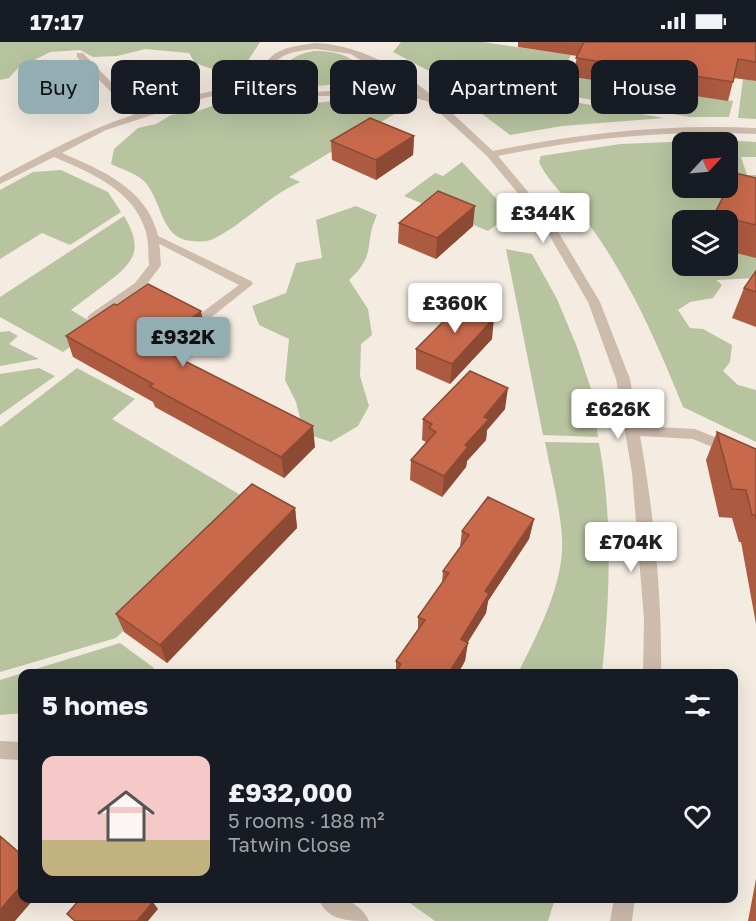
<!DOCTYPE html>
<meta charset="utf-8">
<style>
:root{--surface:#171b24;--page:#242831;--text:#f1f3f6;--muted:#9ea1a6;--accent:#92aeb2}
body{margin:0;font-family:"Golos Text",sans-serif;background:var(--page);color:var(--text);height:100vh;display:flex;flex-direction:column;font-size:22px;white-space:nowrap}
*{box-sizing:border-box;margin:0}
p{font-size:20px;color:var(--muted)}
.icon{flex:none;width:33px;height:33px;fill:none;stroke:currentColor;stroke-width:2;stroke-linecap:round;stroke-linejoin:round}
.map{position:relative;flex:1;overflow:hidden}
.details{position:absolute;left:18px;top:627px;width:720px;height:234px;display:flex;flex-direction:column;background:var(--surface);border-radius:12px;box-shadow:0 6px 24px #0002}
.details>*{flex:none}
.guide{position:absolute;left:18px;top:18px;width:720px;height:54px;display:flex;gap:12px}
.needle{width:39px;rotate:64deg}
.tools{position:absolute;left:672px;top:90px;display:grid;gap:12px}
.tools a{display:grid;place-items:center;width:66px;height:66px;border-radius:12px;background:var(--surface);box-shadow:0 6px 24px #0002;font-size:30px}
.price{position:absolute;translate:-50% -51px;padding:0 14px;border-radius:6px;background:#fff;color:#222;font-size:20px;line-height:39px;filter:drop-shadow(0 2px 3px #0008)}
.price::after{content:'';position:absolute;left:50%;top:36px;width:18px;height:14px;margin-left:-9px;background:inherit;clip-path:polygon(0 0,100% 0,50% 100%)}
.price.selected{background:var(--accent);color:#111}
ul{padding:0;list-style:none}
li{display:flex;align-items:center;gap:18px;height:150px;padding:0 24px}
li span{display:grid;place-items:center;flex:none;width:168px;height:120px;border-radius:12px;color:#555}
li>.icon{margin-inline-start:auto}
span .icon{width:72px;height:72px;fill:#fffc;stroke-width:1}
li b{font-size:26px}
h2{display:flex;justify-content:space-between;align-items:center;height:72px;padding:0 24px;font-size:26px}
.chip{padding:0 21px;border-radius:12px;background:var(--surface);box-shadow:0 6px 24px #0002;font-size:21px;line-height:54px}
.chip.selected{background:var(--accent);color:#111}
.status{display:flex;justify-content:space-between;align-items:center;height:42px;padding:0 30px;background:var(--surface);direction:ltr}
.status svg{height:16px;fill:currentColor}
.map>svg:first-child{display:block}
.green{fill:#b8c4a0;fill-rule:evenodd}
.lines{fill:none;stroke-linecap:round;stroke-linejoin:round}
.service{fill:#cdbbac;fill-rule:evenodd}
.minor{fill:#cdbbac;fill-rule:evenodd}
.wall{fill:#ac5a40}
.shaded-wall{fill:#8c4a34}
.building{fill:#c8694b;stroke:#8c4a34;stroke-width:1.5}
</style>
<div class="status"><b>17:17</b><svg viewBox="0 0 49 12"><path d="M0 12V9h3v3zM5 12V6h3v6zM10 12V3h3v9zM15 12V0h3v12zM26 1h20v11H26zM47 4h2v5h-2z"/></svg></div>
<div class="map">
<svg width="756" height="879" viewBox="0 0 756 879">
<rect width="100%" height="100%" fill="#f4ebe1"/>
<!-- green -->
<g class="green">
<path d="M0,0H260L244,25L218,29L195,21L189,11L145,7L117,14L93,15L80,8L50,10L17,27L9,36L0,38Z"/>
<path d="M401,0H483L571,13L552,50L427,28L393,10Z"/>
<path d="M314,9C330,9 343,11 356,20L358,32C344,45 292,51 282,30C286,17 301,11 314,9Z"/>
<path d="M433,35L664,76L562,84L510,93Z"/>
<path d="M573,35L733,59L729,75H689L565,53Z"/>
<path d="M743,37L756,39V77L738,76Z"/>
<path d="M262,51C278,55 297,62 313,61C350,59 366,48 401,68L289,135L300,140C267,155 246,180 215,196C207,200 202,200 193,199C160,198 163,159 144,139C136,131 121,127 111,122L114,107L138,86L156,82L171,73L198,69L245,52Z"/>
<path d="M721,98L756,100V115H741L747,133H756V164L716,178H682V224H728V209L756,210V236L716,238L722,243L713,256L690,260L678,268L690,286L703,287L732,303L730,320L723,329L738,343L756,348V400L683,365C659,305 631,241 593,188C578,166 550,144 539,120L541,114L620,102ZM682,100H728V146H682Z"/>
<path d="M462,120L506,167V176L488,189L404,154L435,131L443,134Z"/>
<path d="M61,128L108,150L121,170L70,203L42,191L0,217V148L33,130Z"/>
<path d="M356,164L377,173C363,203 378,211 349,238L368,267L372,293L361,302L360,334L369,364L358,384L331,400L304,391L296,360L285,338L289,297L259,283L252,264L286,251L296,221L322,216L316,178Z"/>
<path d="M124,174C143,206 136,219 108,240C96,249 83,259 71,268L98,284L63,310L0,275V255Z"/>
<path d="M506,207L532,212L557,257L577,305L592,350L598,395L543,393Z"/>
<path d="M9,289L18,294L9,302L39,317L0,324V290Z"/>
<path d="M39,326L55,334L0,373V332Z"/>
<path d="M77,326L135,357L112,377L254,461L116,596L0,630V385Z"/>
<path d="M545,400L599,401C613,478 610,554 602,631H518C537,593 565,540 562,496C560,464 551,432 545,400Z"/>
<path d="M120,601L154,626L149,632H22V671L0,673V638Z"/>
<path d="M408,856H555V857L548,879H435L407,859Z"/>
</g>
<g class="lines">
<!-- service -->
<path class="service" d="M152,191L251,239L253,242L204,281H196L194,278L196,275L239,243L148,196L146,194Z"/>
<!-- minor -->
<g class="minor">
<path d="M316,1C390,5 442,62 493,109C580,91 667,82 756,86V92C669,88 583,96 498,114L550,176L600,260L630,337L638,384L695,387L756,412V423L693,397L640,394C654,472 662,553 661,632H643L644,577L632,431L616,337L588,260L541,179L487,114L427,59L394,51L351,49L329,54H314L295,52L270,42L204,56L106,88L62,111C101,128 145,146 157,190C160,200 160,212 161,223L159,226L143,247L93,280L89,279L87,276L89,273L135,241L149,223C148,212 149,200 146,190C134,148 91,131 54,115L0,142V135C44,112 86,88 133,73L77,15V11H83L141,71L199,52L266,37L261,31C269,6 293,4 316,1ZM316,7L351,12L365,21L366,27C347,59 292,54 270,31C276,10 297,9 316,7ZM374,24L390,31L420,52L395,45L361,44C367,39 375,32 374,24Z"/>
<path d="M0,699L22,700V718L0,717Z"/>
<path d="M318,856C339,856 359,857 369,879C348,879 327,879 318,856Z"/>
<path d="M614,856H635L632,879H610Z"/>
</g>
</g>
<!-- wall -->
<g class="wall">
<path d="M518,0H756V39L734,36L728,59L573,35L577,14L518,5Z"/>
<path d="M414,94L413,113L376,138L332,118L331,99Z"/>
<path d="M756,136V216L728,209V178H712L714,173Z"/>
<path d="M399,181L473,184L436,217L398,201Z"/>
<path d="M756,229V285L732,276L744,246Z"/>
<path d="M117,263L205,289L177,311L179,315L315,405L284,436L155,365L153,360L73,315L66,294Z"/>
<path d="M492,297L450,342L416,327V307Z"/>
<path d="M505,367L487,388L486,398L467,419L466,425L442,455L410,438L411,418L426,400L422,398L423,377Z"/>
<path d="M717,390L756,407V582L741,500H739L732,476L719,475L706,418Z"/>
<path d="M295,466L297,486L167,621L124,590L116,572Z"/>
<path d="M534,477L529,497L488,559L486,571L467,601L465,619L396,629V619L418,588V575L442,541L443,529L460,505L462,489Z"/>
<path d="M756,837V879H748Z"/>
</g>
<!-- shaded-wall -->
<g class="shaded-wall">
<path d="M414,94L413,113L376,138V118Z"/>
<path d="M475,164L473,184L436,217L437,196Z"/>
<path d="M201,269L205,289L177,311L179,318L161,307L168,293Z"/>
<path d="M494,276L492,297L450,342L452,322Z"/>
<path d="M508,346L505,367L487,388L486,398L467,419L466,425L442,455L444,434L484,375Z"/>
<path d="M313,384L315,405L284,436L281,415Z"/>
<path d="M295,466L297,486L167,621L160,603Z"/>
<path d="M534,477L529,497L488,559L486,571L458,616L461,597L485,549Z"/>
<path d="M468,601L465,619L458,632H448Z"/>
<path d="M22,843V856H35L15,879H0V868Z"/>
<path d="M153,860L158,867L148,879H137Z"/>
</g>
<!-- building -->
<g class="building">
<path d="M584,0H756V20L738,17L733,40L576,16Z"/>
<path d="M370,76L414,94L376,118L331,99Z"/>
<path d="M735,131L756,136V183L714,173Z"/>
<path d="M438,149L475,164L437,196L399,181Z"/>
<path d="M756,229V250L744,246Z"/>
<path d="M148,242L201,269L168,293L174,297L161,307L313,384L281,415L149,344L153,342L66,294L114,262L117,263Z"/>
<path d="M461,262L494,276L452,322L416,307Z"/>
<path d="M470,329L508,346L484,375L489,377L465,403L468,405L444,434L411,418L436,390L429,386L432,382L423,377Z"/>
<path d="M717,390L756,407V477L755,473H752L746,448L732,447Z"/>
<path d="M252,442L295,466L160,603L116,572Z"/>
<path d="M488,455L534,477L485,549L489,552L461,597L468,601L448,632H394L401,622L396,619L425,578L418,575L449,531L443,529L469,493L462,489Z"/>
<path d="M0,794L22,813V843L0,868Z"/>
<path d="M81,856H149L153,860L137,879H75L67,872Z"/>
</g>
</svg>
<div class="tools">
<a><svg class="needle" viewBox="-14 -14 28 28"><path d="M0-13l5 13h-10z" fill="#e53935"/><path d="M0 13l5-13h-10z" fill="#9ea1a6"/></svg></a>
<a><svg class="icon" aria-label="layers" viewBox="0 0 24 24"><path d="M12 4l9 5-9 5-9-5zM3 14l9 5 9-5"/></svg></a>
</div>
<b class="price" style="left:543px;top:202px">£344K</b>
<b class="price" style="left:455px;top:292px">£360K</b>
<b class="price selected" style="left:183px;top:326px">£932K</b>
<b class="price" style="left:618px;top:398px">£626K</b>
<b class="price" style="left:631px;top:531px">£704K</b>
<div class="guide">
<a class="chip selected">Buy</a>
<a class="chip">Rent</a>
<a class="chip">Filters</a>
<a class="chip">New</a>
<a class="chip">Apartment</a>
<a class="chip">House</a>
</div>
<section class="details">
<h2>5 homes<svg class="icon" aria-label="filters" viewBox="0 0 24 24"><path d="M4 7h16M4 17h16"/><circle cx="9" cy="7" r="2"/><circle cx="15" cy="17" r="2"/></svg></h2>
<ul>
<li><span style="background:linear-gradient(#f6c9c9 70%,#c2b280 0)"><svg class="icon" aria-label="home" viewBox="0 0 24 24"><path d="M3 11l9-7 9 7M6 9v11h12V9"/></svg></span><div><b>£932,000</b><p>5 rooms · 188 m²</p><p>Tatwin Close</p></div><svg class="icon" aria-label="heart" viewBox="0 0 24 24"><path d="M12 20l-8-8c-3-5 5-10 8-4 3-6 11-1 8 4z"/></svg></li>
</ul>
</section>
</div>
